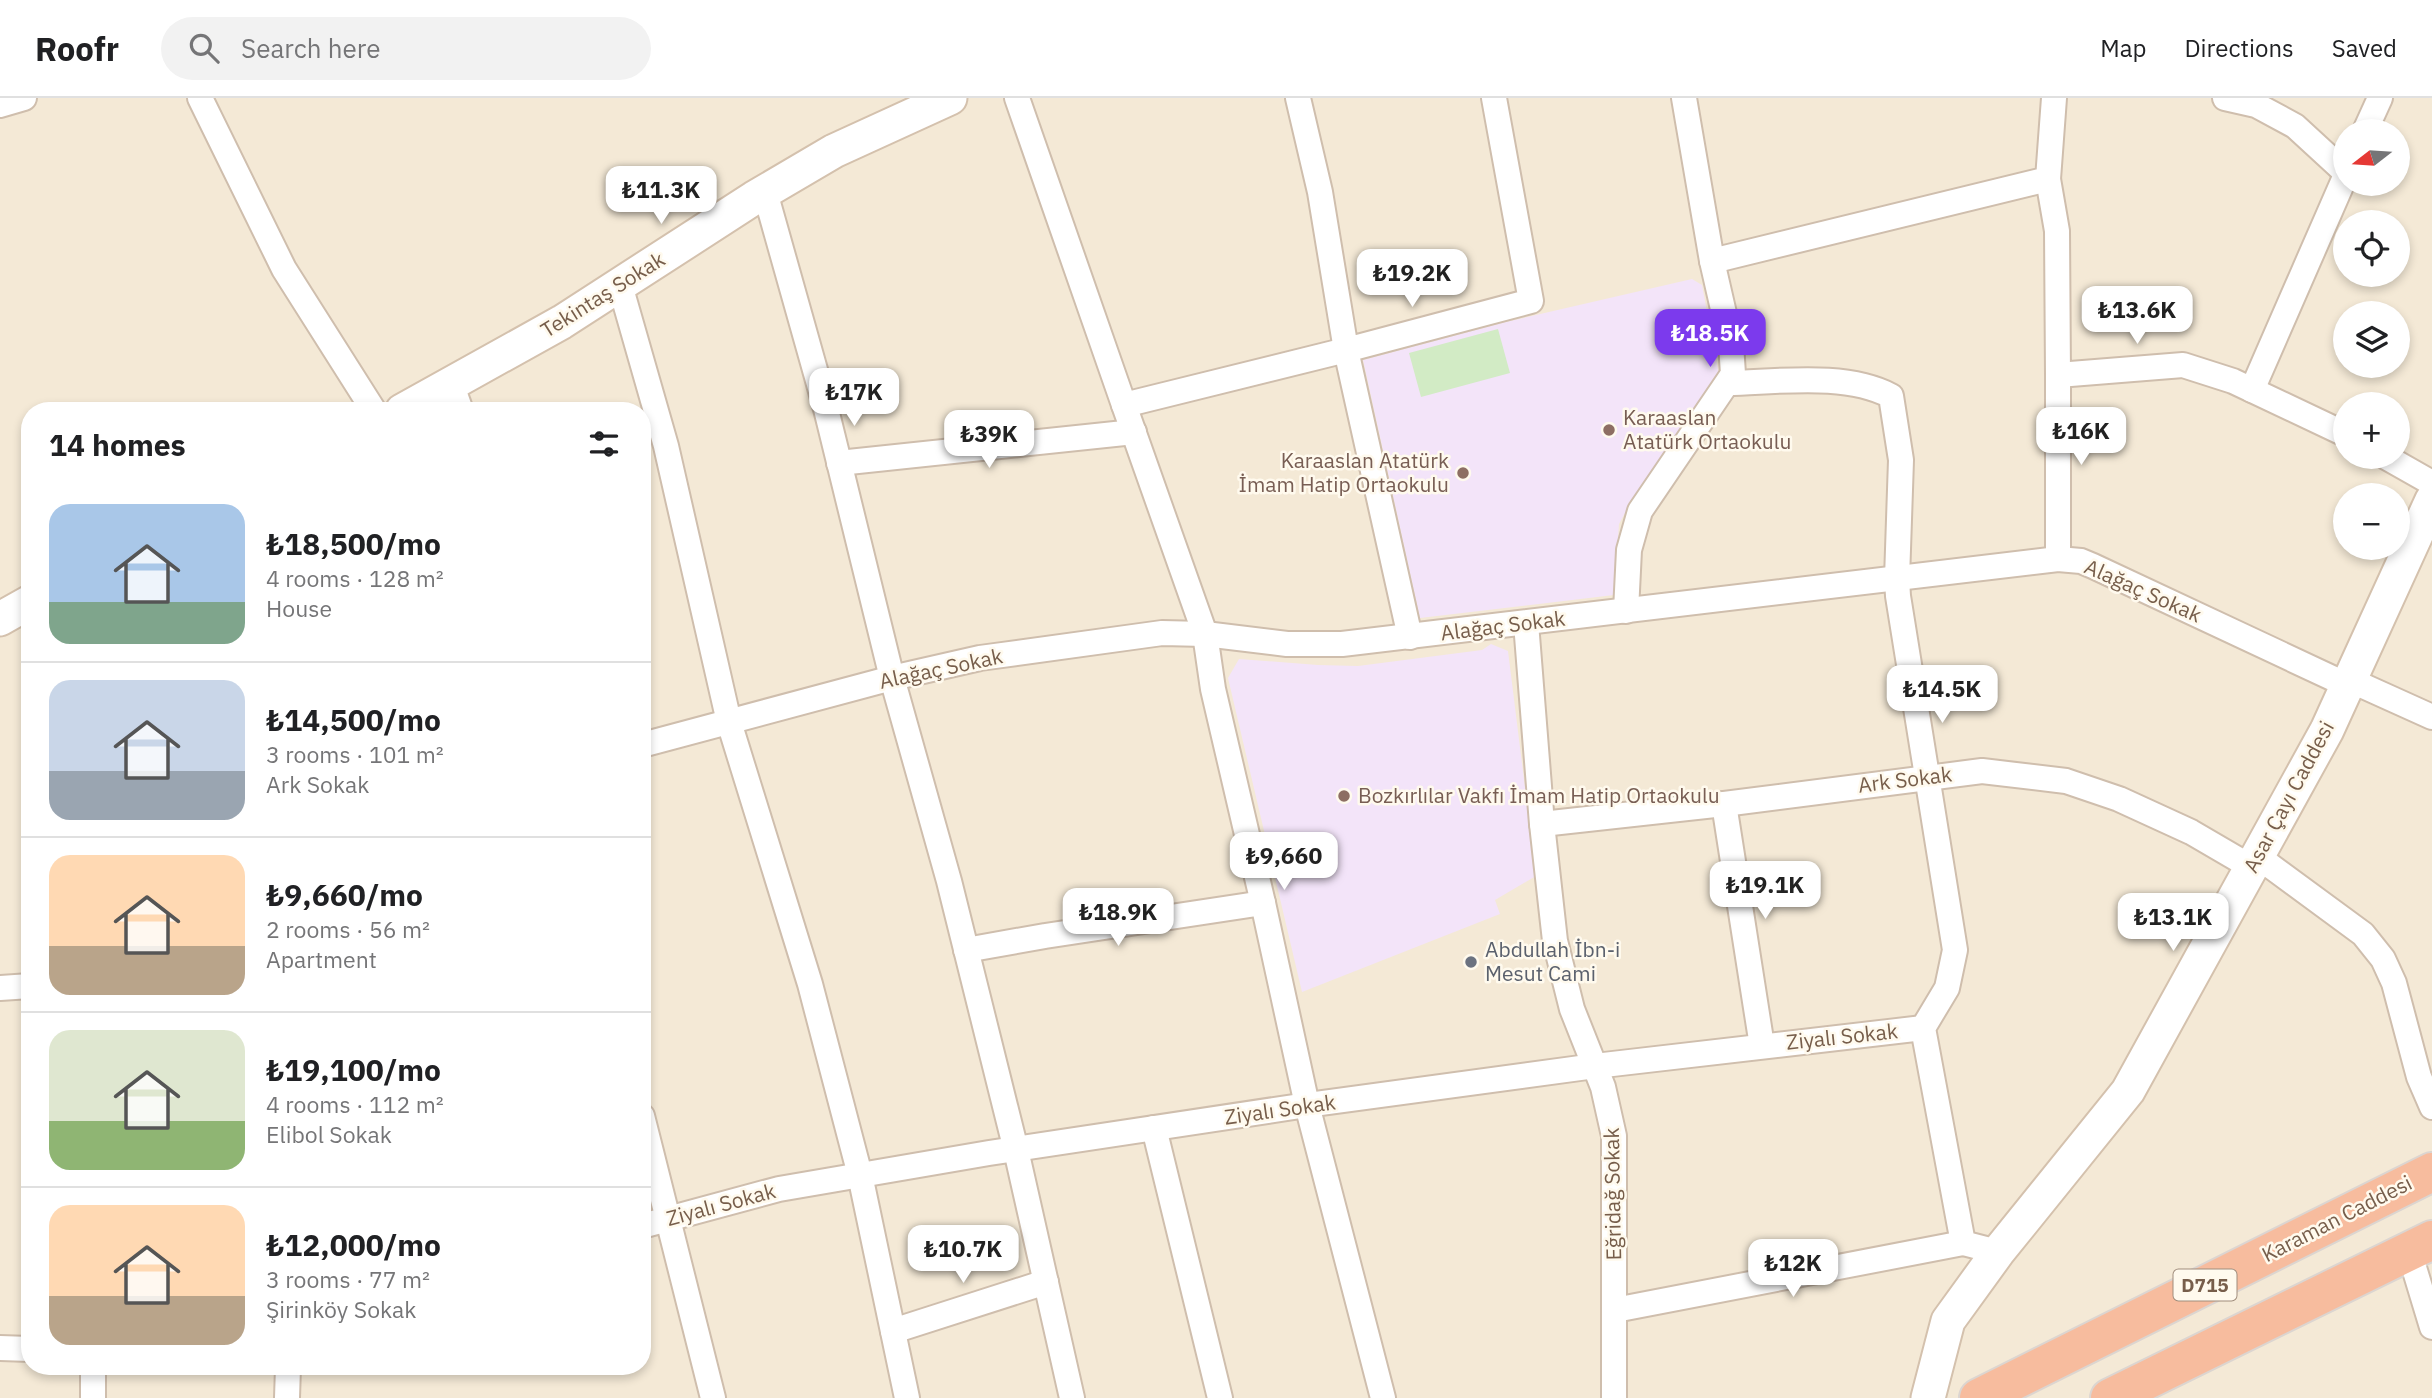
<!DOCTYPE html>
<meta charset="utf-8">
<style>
:root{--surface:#fff;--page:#f2f2f2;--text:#202124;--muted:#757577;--line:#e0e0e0;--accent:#7c3aed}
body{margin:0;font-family:"IBM Plex Sans",sans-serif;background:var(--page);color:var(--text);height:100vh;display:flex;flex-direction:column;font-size:26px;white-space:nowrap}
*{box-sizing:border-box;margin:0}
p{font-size:23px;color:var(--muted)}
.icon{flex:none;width:38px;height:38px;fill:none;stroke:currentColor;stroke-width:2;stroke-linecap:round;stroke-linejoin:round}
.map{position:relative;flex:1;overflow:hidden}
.side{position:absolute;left:21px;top:304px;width:630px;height:973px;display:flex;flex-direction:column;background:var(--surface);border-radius:28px;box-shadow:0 4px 10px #0003}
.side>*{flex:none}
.needle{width:46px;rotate:253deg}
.fabs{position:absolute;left:2333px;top:21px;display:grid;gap:14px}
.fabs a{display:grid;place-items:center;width:77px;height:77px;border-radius:50%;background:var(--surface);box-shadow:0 4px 10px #0003;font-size:35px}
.price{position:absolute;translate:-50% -60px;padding:0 16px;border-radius:14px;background:#fff;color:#222;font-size:23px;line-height:46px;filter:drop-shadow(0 2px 4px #0008)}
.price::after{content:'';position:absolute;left:50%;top:42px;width:21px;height:16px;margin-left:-10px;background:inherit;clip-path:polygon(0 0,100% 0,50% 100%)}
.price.current{background:var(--accent);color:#fff}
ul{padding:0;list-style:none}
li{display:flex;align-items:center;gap:21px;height:175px;padding:0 28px}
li+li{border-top:2px solid var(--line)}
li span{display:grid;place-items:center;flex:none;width:196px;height:140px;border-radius:21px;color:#555}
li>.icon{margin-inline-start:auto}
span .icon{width:84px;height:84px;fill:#fffc;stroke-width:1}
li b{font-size:30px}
h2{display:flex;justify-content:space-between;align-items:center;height:84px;padding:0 28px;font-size:30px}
header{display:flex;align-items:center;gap:42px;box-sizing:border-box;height:98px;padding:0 35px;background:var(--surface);border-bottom:2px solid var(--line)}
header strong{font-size:33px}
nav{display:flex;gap:38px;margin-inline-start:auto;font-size:24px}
.search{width:490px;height:63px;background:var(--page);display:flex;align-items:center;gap:18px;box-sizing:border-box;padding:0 24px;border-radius:38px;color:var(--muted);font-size:26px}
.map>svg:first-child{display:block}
.residential{fill:#f4e9d6;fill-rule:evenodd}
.education{fill:#f3e4f9}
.green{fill:#d2ebc5}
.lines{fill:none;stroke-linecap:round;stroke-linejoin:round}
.street-casing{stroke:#cfbead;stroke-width:28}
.secondary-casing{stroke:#d4c1ad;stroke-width:37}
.highway-casing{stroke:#dcd5d0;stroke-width:42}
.street{stroke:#fff;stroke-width:24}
.secondary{stroke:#fff;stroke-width:33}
.highway{stroke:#f7bc9e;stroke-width:38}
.education-dot{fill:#8d6e63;stroke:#fffaee;stroke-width:2.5}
.worship-dot{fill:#6b7280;stroke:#fffaee;stroke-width:2.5}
.labels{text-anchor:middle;stroke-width:5;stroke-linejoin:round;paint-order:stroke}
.shield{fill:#fffaee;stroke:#a08d7c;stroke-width:2}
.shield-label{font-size:19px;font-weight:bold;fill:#775e4b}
.street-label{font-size:21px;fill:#775e4b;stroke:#fffaee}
.education-label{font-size:21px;fill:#785e54;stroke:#fffaee;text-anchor:start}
.worship-label{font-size:21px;fill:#5b616d;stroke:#fffaee;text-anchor:start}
</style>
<header>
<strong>Roofr</strong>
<div class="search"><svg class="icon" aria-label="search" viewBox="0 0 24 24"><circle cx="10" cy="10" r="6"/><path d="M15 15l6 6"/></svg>Search here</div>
<nav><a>Map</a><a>Directions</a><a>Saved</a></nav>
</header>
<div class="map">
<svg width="2432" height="1300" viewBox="0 0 2432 1300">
<rect width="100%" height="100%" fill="#fdf6e7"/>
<!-- residential -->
<path class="residential" d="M0,0H2432V1300H0ZM2345,33H2398V86H2345ZM2345,124H2398V177H2345ZM2345,215H2398V268H2345ZM2345,306H2398V359H2345ZM30,313H642V1269H30ZM2345,397H2398V450H2345Z"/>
<!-- education -->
<g class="education">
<path d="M1692,181L1702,187L1719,277L1712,297L1625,415L1619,426L1614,497L1420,520L1363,262L1506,224Z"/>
<path d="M1491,546L1508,553L1536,778L1495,802L1500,816L1302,894L1228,580L1239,561L1318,567L1358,568L1482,552Z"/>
</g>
<!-- green -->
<path class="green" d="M1498,231L1510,275L1421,299L1409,255Z"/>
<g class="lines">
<!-- street casing -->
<g class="street-casing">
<g id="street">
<path d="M200,0L284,171L374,313"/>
<path d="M1017,0L1124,307L1346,252L1410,539"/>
<path d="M1298,0L1320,94L1346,252L1531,203L1494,0"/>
<path d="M2225,0L2256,7L2295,28L2345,74"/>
<path d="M0,7L24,0"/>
<path d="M2365,33L2380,0"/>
<path d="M2048,81L2057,133L2058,277L2183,267L2233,283L2345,336"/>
<path d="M765,94L826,311L892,580L949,783L1016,1052L1072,1300"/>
<path d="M1712,163L2048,81L2054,0"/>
<path d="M620,187L666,348L729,624L810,886L860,1077L907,1300"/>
<path d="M451,285L461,313"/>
<path d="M1728,285C1778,284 1846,274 1891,298L1901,362L1897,481L1898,498L1955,852L1947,890L1923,930L1963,1145L1998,1154"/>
<path d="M2252,292L2345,79"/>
<path d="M1124,307L1205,536L1213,591L1263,805L1307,1007L1383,1300"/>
<path d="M2386,359L2432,385"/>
<path d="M839,365L1134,334"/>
<path d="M2058,461V277"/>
<path d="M1626,513L1629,452L1640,413L1733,276L1731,246L1712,163L1684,0"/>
<path d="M1526,525L1542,726L1555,843L1572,911L1603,989L1614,1038V1300"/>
<path d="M2350,582L2432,619"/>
<path d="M642,647L892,580L980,560L1162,535L1205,536L1287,546H1342L2058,461L2081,463L2093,468L2347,587"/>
<path d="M1724,706L1762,948"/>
<path d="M1542,726L1724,706L1982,673L2066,683L2119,701L2191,734L2251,769"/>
<path d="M2257,758L2363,836L2383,861L2394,885L2419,979L2432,1009"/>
<path d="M966,852L1045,838L1263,805"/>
<path d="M0,890L30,888"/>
<path d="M642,1018L713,1300"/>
<path d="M1154,1030L1220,1300"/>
<path d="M642,1128L779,1091L989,1055L1307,1007L1595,968L1923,930"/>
<path d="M2409,1153L2432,1229"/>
<path d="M1615,1212L1963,1145"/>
<path d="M893,1233L1046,1184"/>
<path d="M0,1250L30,1251"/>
<path d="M93,1300V1269"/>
<path d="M287,1300L288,1269"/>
</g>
</g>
<!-- secondary casing -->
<g class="secondary-casing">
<g id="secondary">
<path d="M402,313L562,224L754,100L834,53L950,0"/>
<path d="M0,521L30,504"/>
<path d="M1928,1300L1948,1223L1998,1154L2128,993L2327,632L2432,402"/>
</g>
</g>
<!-- highway casing -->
<g class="highway-casing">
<g id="highway">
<path d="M1979,1300L2432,1074"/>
<path d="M2110,1300L2432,1142"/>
</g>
</g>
<!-- street -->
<use href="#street" class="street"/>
<!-- secondary -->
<use href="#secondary" class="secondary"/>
<!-- highway -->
<use href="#highway" class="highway"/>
</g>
<!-- markers -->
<g class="education-dot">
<circle cx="1609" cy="332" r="7"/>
<circle cx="1463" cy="375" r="7"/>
<circle cx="1344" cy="698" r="7"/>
</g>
<circle class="worship-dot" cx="1471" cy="864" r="7"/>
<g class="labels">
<!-- shield labels -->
<rect class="shield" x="2173.5" y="1171.5" width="63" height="31" rx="5"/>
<g class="shield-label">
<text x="2205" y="1194">D715</text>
</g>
<!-- street labels -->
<g class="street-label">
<text transform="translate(603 197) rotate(-32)" y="7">Tekintaş Sokak</text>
<text transform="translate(2143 493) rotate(24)" y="7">Alağaç Sokak</text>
<text transform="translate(1503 528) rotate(-7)" y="7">Alağaç Sokak</text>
<text transform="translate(941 571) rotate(-12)" y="7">Alağaç Sokak</text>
<text transform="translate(1905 682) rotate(-7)" y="7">Ark Sokak</text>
<text transform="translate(2289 699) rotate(-62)" y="7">Asar Çayı Caddesi</text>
<text transform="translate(1842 939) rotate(-6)" y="7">Ziyalı Sokak</text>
<text transform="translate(1280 1012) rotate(-8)" y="7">Ziyalı Sokak</text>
<text transform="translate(1613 1096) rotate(-91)" y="7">Eğridağ Sokak</text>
<text transform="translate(721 1107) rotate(-15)" y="7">Ziyalı Sokak</text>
<text transform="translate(2337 1121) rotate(-27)" y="7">Karaman Caddesi</text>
</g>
<!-- education labels -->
<g class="education-label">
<text x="1623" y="327">Karaaslan<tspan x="1623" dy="24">Atatürk Ortaokulu</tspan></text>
<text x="1449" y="370" text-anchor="end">Karaaslan Atatürk<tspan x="1449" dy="24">İmam Hatip Ortaokulu</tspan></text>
<text x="1358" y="705">Bozkırlılar Vakfı İmam Hatip Ortaokulu</text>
</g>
<!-- worship labels -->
<g class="worship-label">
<text x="1485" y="859">Abdullah İbn-i<tspan x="1485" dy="24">Mesut Cami</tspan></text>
</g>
</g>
</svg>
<div class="fabs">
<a><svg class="needle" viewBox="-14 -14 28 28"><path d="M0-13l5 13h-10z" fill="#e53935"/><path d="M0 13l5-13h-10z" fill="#757577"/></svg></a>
<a><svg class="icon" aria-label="locate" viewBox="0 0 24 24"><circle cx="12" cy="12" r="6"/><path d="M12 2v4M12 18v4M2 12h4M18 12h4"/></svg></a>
<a><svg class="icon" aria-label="layers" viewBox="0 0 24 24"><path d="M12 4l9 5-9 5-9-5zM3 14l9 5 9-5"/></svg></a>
<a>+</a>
<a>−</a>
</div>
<b class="price" style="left:661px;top:128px">₺11.3K</b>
<b class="price" style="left:1412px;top:211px">₺19.2K</b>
<b class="price" style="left:2137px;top:248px">₺13.6K</b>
<b class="price current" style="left:1710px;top:271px">₺18.5K</b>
<b class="price" style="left:854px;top:330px">₺17K</b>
<b class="price" style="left:2081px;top:369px">₺16K</b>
<b class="price" style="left:989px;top:372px">₺39K</b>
<b class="price" style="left:1942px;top:627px">₺14.5K</b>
<b class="price" style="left:1284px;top:794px">₺9,660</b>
<b class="price" style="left:1765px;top:823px">₺19.1K</b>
<b class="price" style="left:1118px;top:850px">₺18.9K</b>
<b class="price" style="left:2173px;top:855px">₺13.1K</b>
<b class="price" style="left:963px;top:1187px">₺10.7K</b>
<b class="price" style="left:1793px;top:1201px">₺12K</b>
<section class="side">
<h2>14 homes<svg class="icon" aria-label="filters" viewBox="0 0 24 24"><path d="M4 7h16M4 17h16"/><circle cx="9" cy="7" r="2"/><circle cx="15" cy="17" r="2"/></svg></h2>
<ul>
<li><span style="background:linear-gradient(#a9c7e8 70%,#7fa58c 0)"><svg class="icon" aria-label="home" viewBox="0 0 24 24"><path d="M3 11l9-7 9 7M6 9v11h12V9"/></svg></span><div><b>₺18,500/mo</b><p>4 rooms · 128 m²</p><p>House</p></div></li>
<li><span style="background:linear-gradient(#c9d6e8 65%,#9aa5b1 0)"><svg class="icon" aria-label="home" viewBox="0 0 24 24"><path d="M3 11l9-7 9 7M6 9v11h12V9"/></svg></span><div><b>₺14,500/mo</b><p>3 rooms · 101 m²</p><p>Ark Sokak</p></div></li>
<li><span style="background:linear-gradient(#ffd9b3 65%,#b9a48a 0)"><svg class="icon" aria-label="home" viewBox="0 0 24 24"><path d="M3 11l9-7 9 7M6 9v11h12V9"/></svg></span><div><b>₺9,660/mo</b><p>2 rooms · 56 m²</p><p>Apartment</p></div></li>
<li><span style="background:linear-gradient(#dfe7d0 65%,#8fb573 0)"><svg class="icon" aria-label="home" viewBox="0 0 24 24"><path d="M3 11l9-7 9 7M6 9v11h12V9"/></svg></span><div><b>₺19,100/mo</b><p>4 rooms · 112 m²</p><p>Elibol Sokak</p></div></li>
<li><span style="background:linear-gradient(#ffd9b3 65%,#b9a48a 0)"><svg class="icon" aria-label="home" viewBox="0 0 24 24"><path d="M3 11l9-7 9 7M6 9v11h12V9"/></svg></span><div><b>₺12,000/mo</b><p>3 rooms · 77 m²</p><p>Şirinköy Sokak</p></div></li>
</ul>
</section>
</div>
